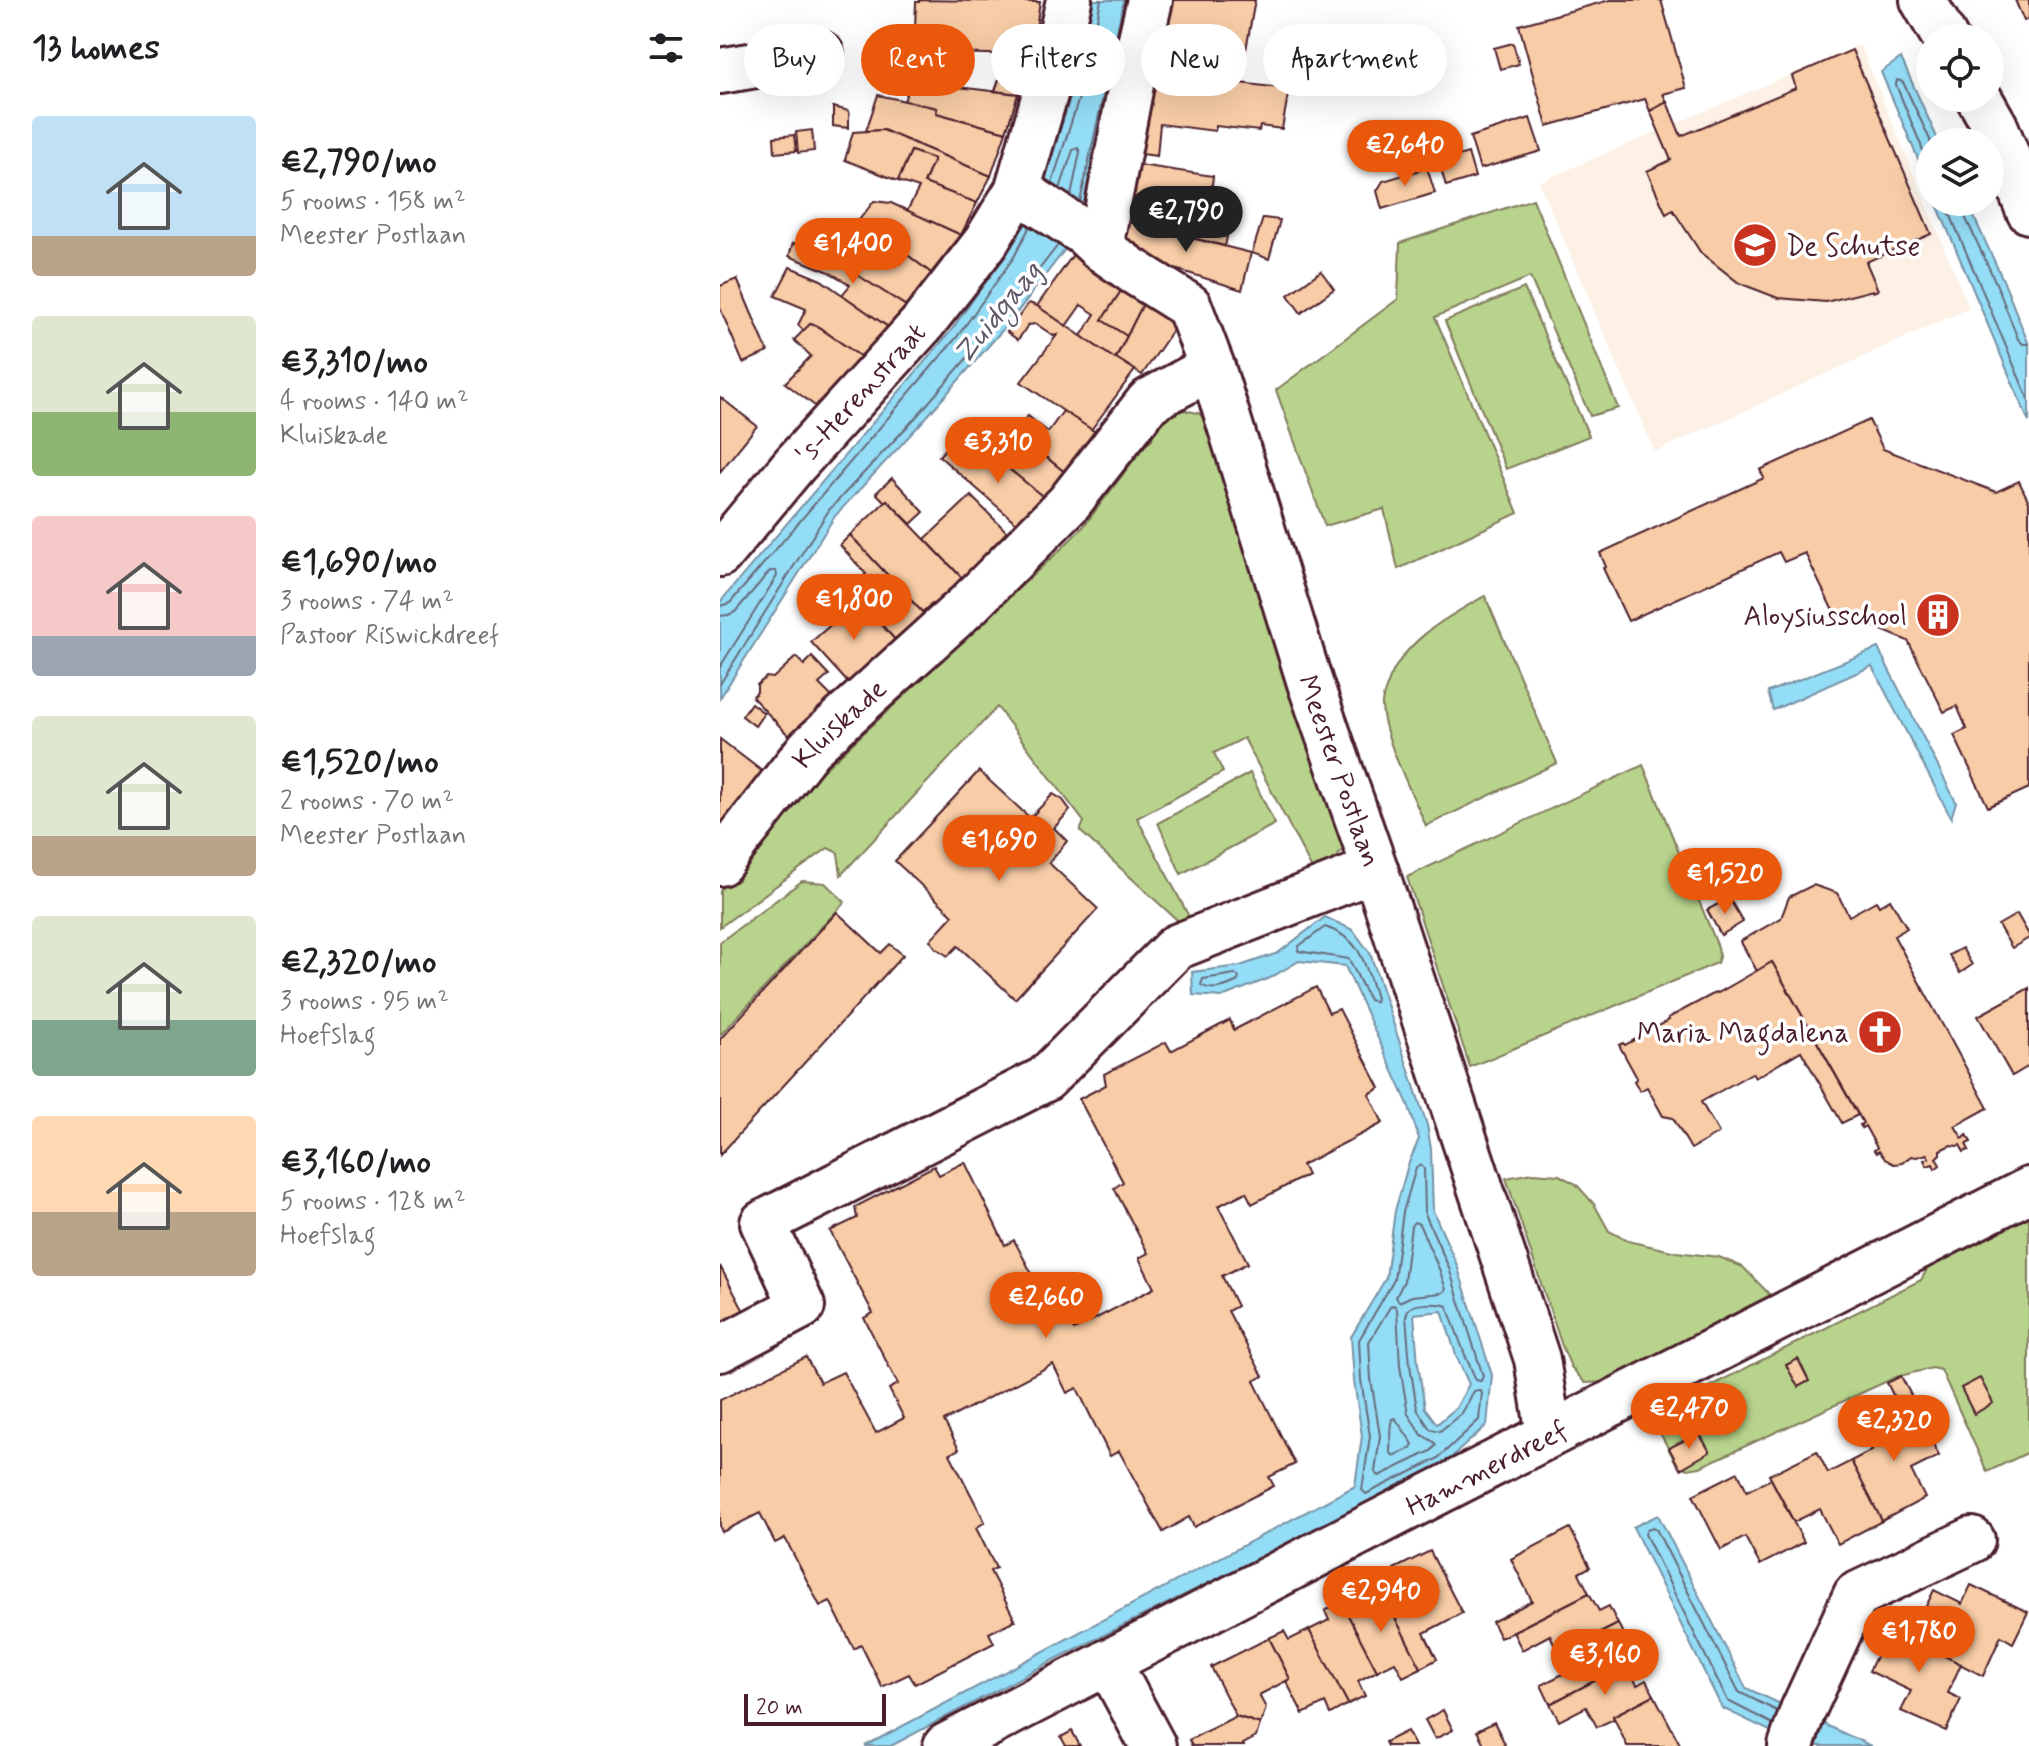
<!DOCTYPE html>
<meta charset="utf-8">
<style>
:root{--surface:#fff;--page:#f2f2f2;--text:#202124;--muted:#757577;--accent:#ea580c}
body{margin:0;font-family:Mynerve,sans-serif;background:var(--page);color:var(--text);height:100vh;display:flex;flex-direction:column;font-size:30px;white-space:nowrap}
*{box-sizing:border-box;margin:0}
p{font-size:26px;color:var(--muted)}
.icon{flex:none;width:44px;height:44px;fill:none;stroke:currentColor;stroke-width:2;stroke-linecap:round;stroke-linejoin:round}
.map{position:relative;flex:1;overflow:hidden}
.details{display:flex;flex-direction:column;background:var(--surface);width:720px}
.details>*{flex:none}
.guide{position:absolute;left:24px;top:24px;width:760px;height:72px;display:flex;gap:16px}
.fabs{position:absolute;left:1196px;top:24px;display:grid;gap:16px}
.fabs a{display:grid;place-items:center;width:88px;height:88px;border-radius:50%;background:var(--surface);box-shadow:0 8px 32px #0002;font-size:40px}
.scale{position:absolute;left:24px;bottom:20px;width:142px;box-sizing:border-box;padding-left:8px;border:4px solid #4a1f2b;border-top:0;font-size:22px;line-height:28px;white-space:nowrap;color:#4a1f2b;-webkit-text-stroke:6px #fff;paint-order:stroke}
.price{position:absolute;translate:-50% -68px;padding:0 18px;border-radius:28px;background:var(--accent);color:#fff;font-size:26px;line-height:52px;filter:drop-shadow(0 2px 4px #0008)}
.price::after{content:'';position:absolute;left:50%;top:48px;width:24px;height:18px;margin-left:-12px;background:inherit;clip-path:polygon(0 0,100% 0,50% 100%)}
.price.selected{background:#222;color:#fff}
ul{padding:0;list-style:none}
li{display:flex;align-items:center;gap:24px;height:200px;padding:0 32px}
li span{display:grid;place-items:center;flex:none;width:224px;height:160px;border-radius:8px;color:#555}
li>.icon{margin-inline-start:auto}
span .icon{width:96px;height:96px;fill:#fffc;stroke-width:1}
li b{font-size:34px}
h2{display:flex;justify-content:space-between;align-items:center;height:96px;padding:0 32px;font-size:34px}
.chip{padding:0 28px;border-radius:36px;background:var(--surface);box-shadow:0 8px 32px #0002;font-size:28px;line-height:72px}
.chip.selected{background:var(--accent);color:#fff}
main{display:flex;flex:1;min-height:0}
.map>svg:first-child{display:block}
.built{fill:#fdf0e4}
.green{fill:#b8d48c;stroke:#817a5c;stroke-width:2}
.water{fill:#94ddf6;stroke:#7691a5;stroke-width:2;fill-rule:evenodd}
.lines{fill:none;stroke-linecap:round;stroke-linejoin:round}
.shore{stroke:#686b7c;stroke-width:2}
.building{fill:#f7cca6;stroke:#4a1f2b;stroke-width:2}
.minor-casing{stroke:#4a1f2b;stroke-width:50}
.minor{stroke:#fff;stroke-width:44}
.labels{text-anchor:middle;stroke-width:7;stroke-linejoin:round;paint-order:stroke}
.poi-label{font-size:28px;fill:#4a1f2b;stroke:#fff;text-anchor:end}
.street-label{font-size:28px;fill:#4a1f2b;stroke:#fff}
.water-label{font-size:30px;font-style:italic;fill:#605868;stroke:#fff}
</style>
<main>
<section class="details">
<h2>13 homes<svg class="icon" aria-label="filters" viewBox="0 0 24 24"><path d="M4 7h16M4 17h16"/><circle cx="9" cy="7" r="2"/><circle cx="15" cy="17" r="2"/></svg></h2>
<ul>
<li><span style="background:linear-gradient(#bfe0f5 75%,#b9a48a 0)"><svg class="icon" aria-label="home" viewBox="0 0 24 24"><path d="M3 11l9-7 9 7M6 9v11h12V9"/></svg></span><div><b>€2,790/mo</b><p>5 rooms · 158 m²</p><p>Meester Postlaan</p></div></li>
<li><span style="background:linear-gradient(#dfe7d0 60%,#8fb573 0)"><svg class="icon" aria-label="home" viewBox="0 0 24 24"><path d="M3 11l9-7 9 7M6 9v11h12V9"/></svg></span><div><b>€3,310/mo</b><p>4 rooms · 140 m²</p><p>Kluiskade</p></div></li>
<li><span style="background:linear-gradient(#f6c9c9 75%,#9aa5b1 0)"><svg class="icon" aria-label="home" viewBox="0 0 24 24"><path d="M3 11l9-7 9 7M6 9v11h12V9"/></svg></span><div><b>€1,690/mo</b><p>3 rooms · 74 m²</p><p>Pastoor Riswickdreef</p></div></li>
<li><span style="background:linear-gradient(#dfe7d0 75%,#b9a48a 0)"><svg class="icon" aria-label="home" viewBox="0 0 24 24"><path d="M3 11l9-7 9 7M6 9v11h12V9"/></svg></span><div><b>€1,520/mo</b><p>2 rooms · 70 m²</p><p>Meester Postlaan</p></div></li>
<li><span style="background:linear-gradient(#dfe7d0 65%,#7fa58c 0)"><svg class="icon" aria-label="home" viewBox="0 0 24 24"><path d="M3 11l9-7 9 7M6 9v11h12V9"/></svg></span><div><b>€2,320/mo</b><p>3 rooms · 95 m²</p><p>Hoefslag</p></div></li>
<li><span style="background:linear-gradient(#ffd9b3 60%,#b9a48a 0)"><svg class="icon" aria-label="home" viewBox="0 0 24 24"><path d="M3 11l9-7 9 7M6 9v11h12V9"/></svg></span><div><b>€3,160/mo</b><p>5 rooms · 128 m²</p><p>Hoefslag</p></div></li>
</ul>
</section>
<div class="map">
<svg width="1309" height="1746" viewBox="0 0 1309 1746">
<rect width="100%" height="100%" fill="#fff"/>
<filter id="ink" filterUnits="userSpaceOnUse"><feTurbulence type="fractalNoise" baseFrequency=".0125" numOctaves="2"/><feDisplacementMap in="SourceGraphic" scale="16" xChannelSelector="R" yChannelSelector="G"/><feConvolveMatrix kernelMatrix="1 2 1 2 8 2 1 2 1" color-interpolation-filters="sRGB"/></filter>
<g filter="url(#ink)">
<!-- built -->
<path class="built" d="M1140,45L1249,308L935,452L819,182Z"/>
<!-- green -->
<g class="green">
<path d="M813,199L898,408L870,416L810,277L715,317L798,513L678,569L664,509L605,526L556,390L678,299L680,243Z"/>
<path d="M804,288L869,436L786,469L725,321Z"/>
<path d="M458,409L478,413L492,424L624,847L615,860L595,875L524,738L494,753L503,772L417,818L474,926L467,929L360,831L364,822L277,707L121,875L118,853L108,848L0,927V891L57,814L71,809L96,777L185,695L184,680L280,590L298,589L339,551L363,527L423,448L432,439L436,418Z"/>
<path d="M765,596L837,763L706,826C693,795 662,736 662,704C662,698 665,692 667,686C681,642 727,617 765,596Z"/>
<path d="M923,765L998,947L999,957L997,963L750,1067L687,877Z"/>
<path d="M530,773L555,824L461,874L438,823Z"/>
<path d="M82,881L105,883L125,902L0,1035V942Z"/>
<path d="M813,1173L839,1175L856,1184L874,1204L889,1231L908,1241L956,1252L999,1257L1023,1267L1054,1299L887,1382L865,1383L851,1367L842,1346L786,1178Z"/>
<path d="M1309,1209V1452L1267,1472L1221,1370L1212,1368L1176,1377L980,1467L967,1469L956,1463L931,1416L1201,1280L1211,1262Z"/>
</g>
<!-- water -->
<g class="water">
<path d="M374,0H412L366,208L349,244L292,319L203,421L115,516L0,698V602L230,332L287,252L322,187L357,76Z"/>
<path d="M1181,58L1219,142H1210V187L1161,72Z"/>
<path d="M1216,202H1247L1283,280L1309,345V422Z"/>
<path d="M1158,648L1236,802L1231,818L1152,666L1053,710L1048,692Z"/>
<path d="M605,917L633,930L650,953L707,1125L711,1149L713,1211L737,1265L772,1375L767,1425L722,1466L330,1662L171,1746H145L635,1486L642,1436L634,1381L631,1337L666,1278L675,1211L688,1165L699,1139L688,1104L625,966L579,961L550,978L502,997L473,995L472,972L520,966L558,953ZM722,1311L737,1358L749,1384L736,1408L717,1424L705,1408L698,1364L694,1314Z"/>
<path d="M938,1515L1026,1688L1151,1746H1081L1002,1708L913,1527Z"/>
</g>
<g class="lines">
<!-- shore -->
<g class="shore">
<path d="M1210,167L1176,85L1177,80L1183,82L1211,142"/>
<path d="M332,183L365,79L381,0"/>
<path d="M340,189L353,150L358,148L360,152L351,196"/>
<path d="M360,202L404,0"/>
<path d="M1225,202L1309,401"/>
<path d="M1240,202L1241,208L1276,283L1298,339L1303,344H1309"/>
<path d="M0,606L10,603L237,337L294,257L310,226"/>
<path d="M0,616L8,615L15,612L50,571H56L57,576L0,667"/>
<path d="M0,684L109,510L197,416L285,314L338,245"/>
<path d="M605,927C642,939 645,964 656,998L655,1002L649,1000L629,959L578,951L579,946Z"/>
<path d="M515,974L519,977L518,981C506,987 493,992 481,985L483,979Z"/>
<path d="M701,1165L704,1169L705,1214L729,1268L763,1376L761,1381L756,1380L745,1355L727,1306C720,1303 693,1302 688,1310C687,1312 687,1314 686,1316L690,1365L697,1409L710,1429L720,1431L742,1413L754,1391L759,1390L762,1393L759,1420L717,1459L646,1494L642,1490L650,1436L641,1380L639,1340L674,1280L683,1212L696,1168Z"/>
<path d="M694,1222L699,1224L720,1271L726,1290L722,1293L692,1296L679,1302L676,1297L684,1281L691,1226Z"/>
<path d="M674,1305L677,1309L680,1366L688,1414L702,1435L714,1442L716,1445L711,1451L659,1476L655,1472L660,1436L651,1379L649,1342L670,1307Z"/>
<path d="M675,1418L693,1444L691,1448L674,1456L670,1452C671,1442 669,1427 672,1419Z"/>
<path d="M1053,1724L1008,1701L925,1534L927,1529L933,1527L936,1529L1019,1692L1057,1711"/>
</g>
</g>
<!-- building -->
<g class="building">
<path d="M199,0L320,2L312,55L228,53L229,86L193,81L196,2H199Z"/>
<path d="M448,0H535L522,72L438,57Z"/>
<path d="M890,0H941L966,88L943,94L947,102L930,111L925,99L827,126L799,25Z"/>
<path d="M1295,0H1309V19L1304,21Z"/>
<path d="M793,43L799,64L780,69L774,48Z"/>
<path d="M1132,50L1211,234L1146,262L1158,290L1153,292V290L1106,302L1058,298L1019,283L981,253L953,210L946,214L927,171L951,160L930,111L947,102L961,136L1076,88L1072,76Z"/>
<path d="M288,54L310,55L298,94L275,91Z"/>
<path d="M621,55L625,79L587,85L584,61Z"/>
<path d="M181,58L194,59L193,77L178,74Z"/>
<path d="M428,72L569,89L562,129L540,126L539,131L496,126L495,131L440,124L437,156L414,153Z"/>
<path d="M190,80L229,86L298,94L286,132L216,113L217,108L184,102Z"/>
<path d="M158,95L217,108L216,113L286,132L271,176L163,130L146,131Z"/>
<path d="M113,107L129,111V128L113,126Z"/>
<path d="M810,118L821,151L760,169L750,137Z"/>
<path d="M92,130L94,151L78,153L76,132Z"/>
<path d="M163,130L271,176L257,203L204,183L214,159L191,151L178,181L125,160L133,132Z"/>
<path d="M74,135L76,151L55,153L54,137Z"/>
<path d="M191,151L214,159L204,183L257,203L241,235L187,211L199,188L178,181Z"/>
<path d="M748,153L755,177L726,186L719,162Z"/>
<path d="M413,164L493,176L489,210L407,198Z"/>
<path d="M707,168L715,193L662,209L657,191L663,181Z"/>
<path d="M407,198L489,210L487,232L507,237L505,246L404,221Z"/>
<path d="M154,201L171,203L241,235L211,273L181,250L179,253L149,232L144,239L132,229Z"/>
<path d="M543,218L560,220L549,259L532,253Z"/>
<path d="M404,221L531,253L522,290L399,251Z"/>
<path d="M149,232L179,253L181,250L211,273L186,306L123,266Z"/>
<path d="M73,243L114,257L125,264L123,266L134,273L186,306L168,327L122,295L130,285L126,282L107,271L69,256Z"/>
<path d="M357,249L405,285L382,320L407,336L395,359L361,336L375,314L361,305L346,326L317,306Z"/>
<path d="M70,267L101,280L168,327L141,357L97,326L90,324L84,331L78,325L86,309L55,296Z"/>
<path d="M601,271L614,289L581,313L568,295Z"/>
<path d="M17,279L48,352L23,363L0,308V286Z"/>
<path d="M405,285L427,296L407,336L382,320Z"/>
<path d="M427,296L462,317L422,375L396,358Z"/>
<path d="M309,303L317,306L395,359L396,358L415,370L371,430L301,382L337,335L334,336L316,324L308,325L298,340L287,332Z"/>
<path d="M90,324L97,326L141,357L95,406L65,383L91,356L74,340Z"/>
<path d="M0,397L37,426L0,472Z"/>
<path d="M343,411L377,433L347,474L295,432L308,416L328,432Z"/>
<path d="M1149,420L1163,449L1276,492L1299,481L1309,502V788L1268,807L1234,735L1247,729L1237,706L1224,712L1188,641L1112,609L1085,553L1064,562L1059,552L908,621L883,568L886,567L880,553L1044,478L1040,470Z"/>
<path d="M293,431L347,474L327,500L272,455Z"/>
<path d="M227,447L254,465L267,451L327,500L301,527L219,456Z"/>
<path d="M172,478L204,512L191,524L167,500L165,502L156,493Z"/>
<path d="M251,496L292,537L245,581L205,539Z"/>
<path d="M167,500L245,581L217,609L212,604L202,612L130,535Z"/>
<path d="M130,535L202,612L207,615L177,642L139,600L134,604L124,593L146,574L120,545Z"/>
<path d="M139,600L177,642L130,685L91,642Z"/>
<path d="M76,657L84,665L92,657L109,675L99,684L115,700L73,740L32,697L37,692V685L46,677L53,678Z"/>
<path d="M31,703L44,713L35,726L22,716Z"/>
<path d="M0,739L43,772L0,830Z"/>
<path d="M259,771L310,818L333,794L343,800L350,810L334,828L347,841L329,863L378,909L295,999L238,946L228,956L216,948L210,940L233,915L175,861Z"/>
<path d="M1093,885L1117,893L1129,916L1156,901L1159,906L1170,899L1187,928L1174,936L1268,1108L1235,1126L1243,1139L1247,1135L1251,1142L1246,1144L1249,1150L1244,1152L1240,1145L1237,1146L1231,1145L1220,1150V1154L1216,1158L1220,1165L1215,1169L1213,1164L1207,1166L1204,1160L1209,1158L1207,1154L1197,1157L1191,1156L1182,1163L1174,1164L1165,1159L1159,1151L1156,1153L1154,1150L1157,1148L1145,1126L1142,1128L1140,1125L1143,1123L1052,962L1037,971L1022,944L1021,941L1061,918L1069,897Z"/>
<path d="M1009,898L1023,922L1001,935L987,910Z"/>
<path d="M117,912L161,953L170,944L183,955L0,1155V1039Z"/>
<path d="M1297,914L1309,935V938L1292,948L1278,925Z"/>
<path d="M1242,948L1252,965L1240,973L1229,955Z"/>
<path d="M1052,962L1138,1115L1122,1123L1081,1051L1035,1078L1032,1073L981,1102L999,1133L971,1149L953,1118L943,1116L927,1087L920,1091L914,1081L917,1078L899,1045L903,1043L905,1045L949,1020L948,1018L997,992L998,993Z"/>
<path d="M596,987L609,1013L619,1009L660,1088L649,1094L663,1123L582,1165L587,1175L532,1204L526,1192L498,1206L528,1263L502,1276L517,1306L508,1311L543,1376L534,1381L575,1464L549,1477L554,1486L474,1527L469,1517L443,1532L399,1451L390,1456L357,1388L347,1393L333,1364L224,1421L239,1449L230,1454L265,1522L256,1528L276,1568L270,1571L295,1620L269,1633L274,1643L195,1684L189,1674L162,1687L141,1645L134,1649L110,1601L100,1606L65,1538L55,1543L40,1513L2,1532L0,1527V1400L86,1357L100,1383L123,1372L156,1433L184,1418L169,1389L178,1384L144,1318L153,1313L110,1231L137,1218L135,1207L214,1166L219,1175L245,1162L285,1245L294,1240L329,1306L339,1301L354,1330L434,1288L419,1258L428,1253L394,1188L403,1182L359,1099L386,1085L384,1074L446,1042L451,1051L510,1020L514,1030Z"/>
<path d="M1309,988V1066L1292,1076L1258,1016Z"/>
<path d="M0,1266L28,1319L0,1334Z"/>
<path d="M1078,1359L1089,1381L1078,1387L1066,1365Z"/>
<path d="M1181,1376L1194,1401L1180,1409L1167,1383Z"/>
<path d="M1260,1378L1273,1403L1254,1414L1241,1388Z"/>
<path d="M1196,1410L1219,1456L1191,1470L1205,1498L1162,1521L1131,1461L1152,1450L1142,1429L1169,1415L1172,1423Z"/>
<path d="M979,1433L990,1452L960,1469L949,1448Z"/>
<path d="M1097,1451L1108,1473L1131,1461L1162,1521L1118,1544L1100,1509L1074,1522L1049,1475Z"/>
<path d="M1018,1472L1027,1491L1051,1479L1084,1542L1040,1565L1025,1537L1001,1550L973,1495Z"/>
<path d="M850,1528L870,1567L859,1573L869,1593L780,1638L772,1622L812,1601L791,1559Z"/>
<path d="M710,1551L742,1613L704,1633L717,1659L701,1668L662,1593L681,1583L674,1569Z"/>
<path d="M1251,1585L1308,1612L1293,1643L1281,1636L1263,1676L1216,1652L1219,1643L1194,1631L1214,1590L1242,1604Z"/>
<path d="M638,1593L643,1602L662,1593L701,1668L683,1677L675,1662L657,1671L621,1602Z"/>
<path d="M869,1593L879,1611L889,1606L898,1624L839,1654L830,1635L802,1650L793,1632Z"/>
<path d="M621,1602L657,1671L638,1681L645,1696L628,1704L589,1630L609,1620L605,1611Z"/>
<path d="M1174,1619L1219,1643L1216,1652L1241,1664L1228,1693L1241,1699L1226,1731L1181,1711L1191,1691L1149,1671Z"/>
<path d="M898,1624L906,1639L897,1644L907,1664L830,1704L821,1685L849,1671L839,1654Z"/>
<path d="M589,1630L628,1704L610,1714L605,1703L583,1714L566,1681L570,1679L549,1638L564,1631L569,1640Z"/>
<path d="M549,1638L570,1679L539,1695L546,1708L540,1724L516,1716L491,1667Z"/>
<path d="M907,1664L917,1685L926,1680L934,1695L893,1716L894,1719L877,1727L866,1707L839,1721L830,1704Z"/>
<path d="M934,1695L961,1746H907L893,1716Z"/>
<path d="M723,1710L733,1730L715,1739L705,1720Z"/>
<path d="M516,1716L540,1724L536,1737L523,1744L524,1746H472L469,1740Z"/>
<path d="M774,1722L785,1744L782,1746H765L757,1731Z"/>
<path d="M352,1731L360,1746H346L341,1737Z"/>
<path d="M687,1731L695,1746H667L665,1742Z"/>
</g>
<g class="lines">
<!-- minor casing -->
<g class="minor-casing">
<g id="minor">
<path d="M1203,0L1225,38"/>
<path d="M0,71L101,54"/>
<path d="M1259,98L1275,126L1309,211"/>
<path id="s1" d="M297,191L312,199L364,233L380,248L413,271L469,306L492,367L590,683L655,869L817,1359L829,1435"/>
<path d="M380,248L414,69L430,0"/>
<path id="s2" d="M0,554L74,465L202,324L266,242L297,191L337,53L349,0"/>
<path id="s3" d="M0,863L89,749L249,604L348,504L429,401L492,367"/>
<path d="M0,1349L82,1306L43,1223L325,1079L456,947L655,869"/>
<path d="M388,1662L433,1746"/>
<path id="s4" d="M226,1746L706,1498L1309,1190"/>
<path d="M1071,1746L1083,1710L1136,1595L1252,1540"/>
</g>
</g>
<!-- minor -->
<use href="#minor" class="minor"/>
</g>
</g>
<!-- icons -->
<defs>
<g id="school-disc" transform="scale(2.3)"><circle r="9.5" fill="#c8321e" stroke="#fff"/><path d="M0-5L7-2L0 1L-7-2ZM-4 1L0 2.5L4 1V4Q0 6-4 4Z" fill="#fff"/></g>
<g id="building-disc" transform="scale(2.3)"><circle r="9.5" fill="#c8321e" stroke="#fff"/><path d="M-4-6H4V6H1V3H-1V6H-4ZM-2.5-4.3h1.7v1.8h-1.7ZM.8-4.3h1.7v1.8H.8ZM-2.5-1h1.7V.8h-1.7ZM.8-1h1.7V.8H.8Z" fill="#fff"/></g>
<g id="church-disc" transform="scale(2.3)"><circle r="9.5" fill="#c8321e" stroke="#fff"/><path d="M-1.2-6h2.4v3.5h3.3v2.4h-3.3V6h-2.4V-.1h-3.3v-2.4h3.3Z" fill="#fff"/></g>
</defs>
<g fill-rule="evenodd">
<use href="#school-disc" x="1035" y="245"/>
<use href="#building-disc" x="1218" y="615"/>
<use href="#church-disc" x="1160" y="1032"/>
</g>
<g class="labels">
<!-- poi labels -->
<g class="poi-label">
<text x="1066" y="255" text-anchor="start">De Schutse</text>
<text x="1187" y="625">Aloysiusschool</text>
<text x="1129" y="1042">Maria Magdalena</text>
</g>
<!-- street labels -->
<g class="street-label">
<text dy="10" stroke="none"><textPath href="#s2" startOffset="214">'s-Herenstraat</textPath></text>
<text dy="10" stroke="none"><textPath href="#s3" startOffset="184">Kluiskade</textPath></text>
<text dy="10" stroke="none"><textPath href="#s1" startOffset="696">Meester Postlaan</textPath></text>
<text dy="10" stroke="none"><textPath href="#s4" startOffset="608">Hammerdreef</textPath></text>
</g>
<!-- water labels -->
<g class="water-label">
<text transform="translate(277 312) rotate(-51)" y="10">Zuidgaag</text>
</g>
</g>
</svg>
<div class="fabs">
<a><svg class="icon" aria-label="locate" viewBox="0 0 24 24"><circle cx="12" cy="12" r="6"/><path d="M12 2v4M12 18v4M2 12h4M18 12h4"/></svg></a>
<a><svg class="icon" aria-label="layers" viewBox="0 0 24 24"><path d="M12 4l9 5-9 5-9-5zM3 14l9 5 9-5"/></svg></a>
</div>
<div class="scale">20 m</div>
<b class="price" style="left:685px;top:188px">€2,640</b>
<b class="price selected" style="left:466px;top:254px">€2,790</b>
<b class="price" style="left:133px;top:286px">€1,400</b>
<b class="price" style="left:278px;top:485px">€3,310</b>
<b class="price" style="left:134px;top:642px">€1,800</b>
<b class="price" style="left:279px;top:883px">€1,690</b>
<b class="price" style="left:1005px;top:916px">€1,520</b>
<b class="price" style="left:326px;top:1340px">€2,660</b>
<b class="price" style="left:969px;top:1451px">€2,470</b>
<b class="price" style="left:1174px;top:1463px">€2,320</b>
<b class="price" style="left:661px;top:1634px">€2,940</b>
<b class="price" style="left:1199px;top:1674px">€1,780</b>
<b class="price" style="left:885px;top:1697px">€3,160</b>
<div class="guide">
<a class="chip">Buy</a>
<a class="chip selected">Rent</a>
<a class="chip">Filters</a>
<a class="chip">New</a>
<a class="chip">Apartment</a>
</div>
</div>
</main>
